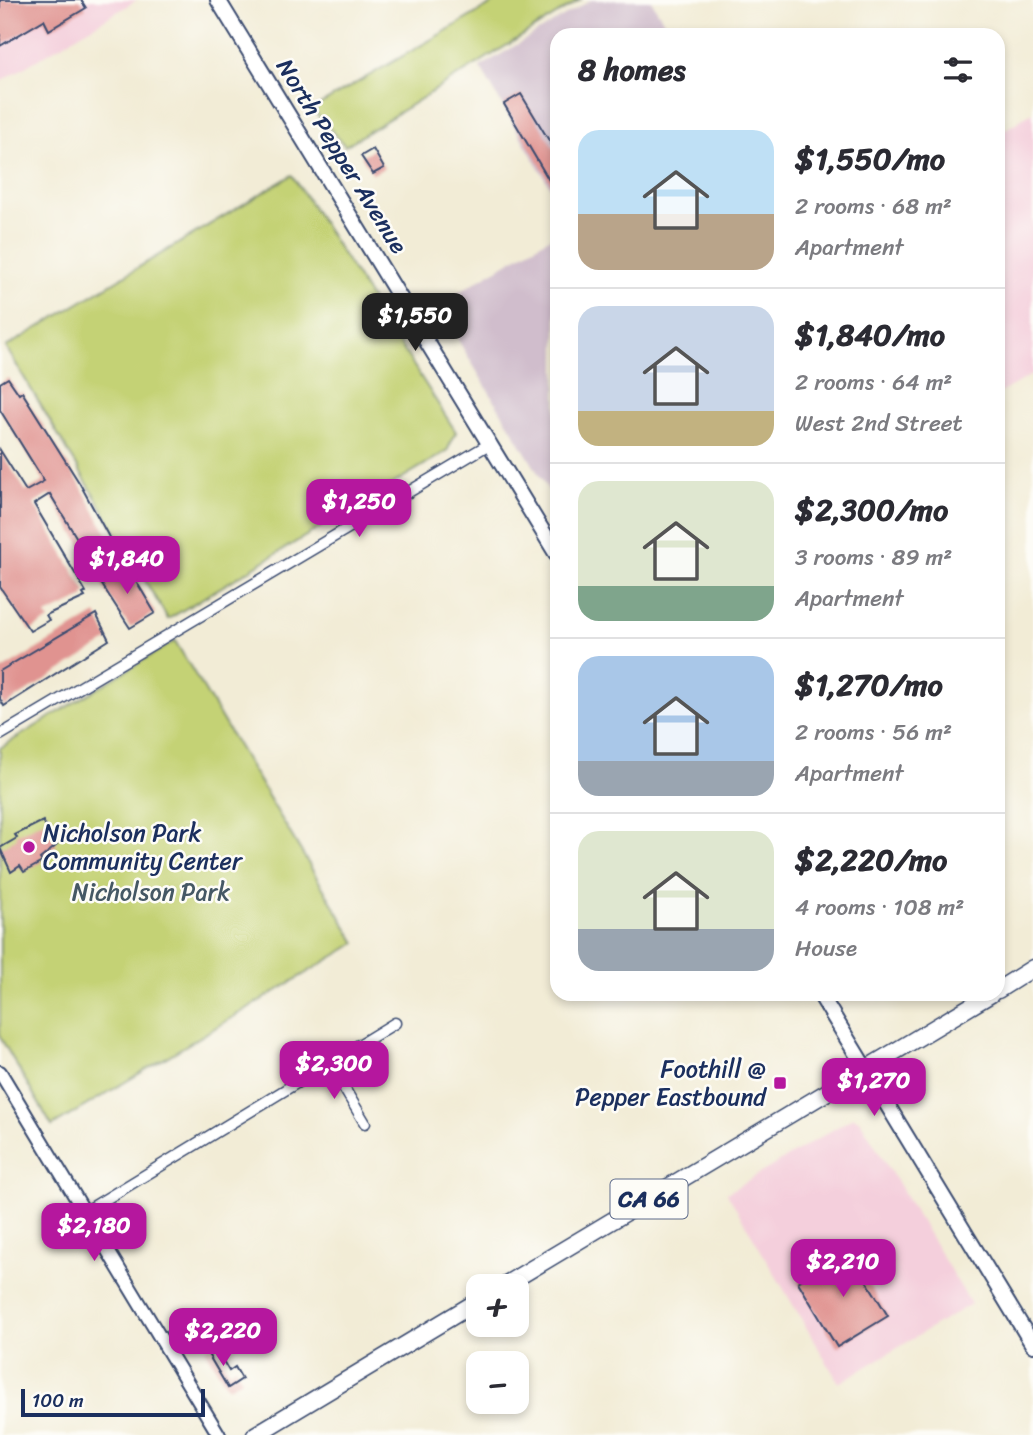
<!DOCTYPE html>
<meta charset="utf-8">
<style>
:root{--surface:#fff;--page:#f7f7f7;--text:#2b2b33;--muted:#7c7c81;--line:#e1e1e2;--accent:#b5179e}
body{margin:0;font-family:Sriracha,sans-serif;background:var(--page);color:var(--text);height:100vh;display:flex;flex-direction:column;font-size:26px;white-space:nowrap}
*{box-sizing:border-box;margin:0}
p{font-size:23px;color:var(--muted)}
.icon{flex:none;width:38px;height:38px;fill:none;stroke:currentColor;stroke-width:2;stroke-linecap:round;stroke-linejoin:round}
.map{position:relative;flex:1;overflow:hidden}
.sheet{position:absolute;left:550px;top:28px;width:455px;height:973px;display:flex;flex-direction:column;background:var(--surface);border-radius:21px;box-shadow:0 4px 10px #0003}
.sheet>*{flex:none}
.fabs{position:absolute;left:466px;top:1274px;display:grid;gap:14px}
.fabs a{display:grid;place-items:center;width:63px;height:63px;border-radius:14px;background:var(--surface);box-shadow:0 4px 10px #0003;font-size:35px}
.scale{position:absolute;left:21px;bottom:18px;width:184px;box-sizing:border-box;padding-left:7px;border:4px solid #1b2f5e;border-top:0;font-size:19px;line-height:24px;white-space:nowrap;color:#1b2f5e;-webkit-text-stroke:5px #fdfcf7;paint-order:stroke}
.price{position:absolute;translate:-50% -60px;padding:0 16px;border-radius:14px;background:var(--accent);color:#fff;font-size:23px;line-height:46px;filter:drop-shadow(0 2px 4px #0008)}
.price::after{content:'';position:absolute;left:50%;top:42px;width:21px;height:16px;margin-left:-10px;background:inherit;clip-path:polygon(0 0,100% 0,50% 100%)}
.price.active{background:#222;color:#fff}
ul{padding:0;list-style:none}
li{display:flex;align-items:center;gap:21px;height:175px;padding:0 28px}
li+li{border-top:2px solid var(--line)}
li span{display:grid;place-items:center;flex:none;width:196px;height:140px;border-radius:21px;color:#555}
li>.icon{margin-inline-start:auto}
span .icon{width:84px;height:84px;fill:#fffc;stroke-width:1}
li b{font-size:30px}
h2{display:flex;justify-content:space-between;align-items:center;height:84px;padding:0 28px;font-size:30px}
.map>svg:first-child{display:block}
.built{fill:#f4cfdc}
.industrial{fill:#d0bdcc}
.green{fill:#c4d274;stroke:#708069;stroke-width:2}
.building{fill:#e09390}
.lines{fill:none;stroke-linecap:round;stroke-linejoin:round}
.minor-casing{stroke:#3b4b70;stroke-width:13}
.tertiary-casing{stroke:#3b4b70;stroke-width:16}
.secondary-casing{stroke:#3b4b70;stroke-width:18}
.primary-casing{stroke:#3b4b70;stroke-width:19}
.minor{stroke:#fff;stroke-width:10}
.tertiary{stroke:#fff;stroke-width:12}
.secondary{stroke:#fff;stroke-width:14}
.primary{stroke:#fff;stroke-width:16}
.poi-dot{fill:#b5179e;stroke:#fdfcf7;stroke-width:2.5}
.labels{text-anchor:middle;stroke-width:5;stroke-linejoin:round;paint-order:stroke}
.shield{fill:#fdfcf7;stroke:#5f6c8c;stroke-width:2}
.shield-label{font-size:23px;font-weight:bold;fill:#1b2f5e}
.street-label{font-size:24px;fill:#1b2f5e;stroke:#fdfcf7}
.poi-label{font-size:24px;fill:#1b2f5e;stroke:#fdfcf7;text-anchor:start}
.park-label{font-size:24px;fill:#455864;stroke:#fdfcf7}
</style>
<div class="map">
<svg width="1033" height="1435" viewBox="0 0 1033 1435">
<rect width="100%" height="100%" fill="#fdfcf7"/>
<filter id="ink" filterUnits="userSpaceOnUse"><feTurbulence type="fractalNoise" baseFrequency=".0143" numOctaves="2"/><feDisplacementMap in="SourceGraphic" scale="14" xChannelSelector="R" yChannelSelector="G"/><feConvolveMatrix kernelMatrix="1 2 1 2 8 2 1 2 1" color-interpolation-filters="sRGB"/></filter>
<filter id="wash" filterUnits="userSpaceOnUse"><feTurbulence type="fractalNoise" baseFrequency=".00686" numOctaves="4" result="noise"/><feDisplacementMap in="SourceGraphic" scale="28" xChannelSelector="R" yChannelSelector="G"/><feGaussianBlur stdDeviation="1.57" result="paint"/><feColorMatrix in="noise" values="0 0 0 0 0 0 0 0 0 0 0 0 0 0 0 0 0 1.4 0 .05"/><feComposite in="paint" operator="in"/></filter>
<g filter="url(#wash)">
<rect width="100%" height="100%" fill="#f2ecd6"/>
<!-- built -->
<g class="built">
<path d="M0,0H137L0,82Z"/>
<path d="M1033,112V374L998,394V134Z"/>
<path d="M854,1117L860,1121L971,1304L839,1383L727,1193Z"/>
</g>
<!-- industrial -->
<g class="industrial">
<path d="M591,0H651L672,35H556V197L480,67Z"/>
<path d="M556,234V503L437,305Z"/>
</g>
<!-- green -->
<g class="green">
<path d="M499,0H580L345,146L312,109Z"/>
<path d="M292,175L456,432L447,451L168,619L6,347Z"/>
<path d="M175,641L356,943L52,1126L0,1037V748Z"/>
</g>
<g id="blocks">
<!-- building -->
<g class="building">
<path d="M0,0H81L86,8L49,30L44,20L0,46Z"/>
<path d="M521,94L556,152V192L504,104Z"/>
<path d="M373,149L384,168L373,174L361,156Z"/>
<path d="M8,378L19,394L22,392L80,484L110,539L106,541L113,551L92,563L50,494L34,504L86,592L83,594L85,597L46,615L49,620L30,631L0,587V450L26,491L44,481L0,410V383Z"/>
<path d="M126,564L155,613L130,628L99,580Z"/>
<path d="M96,614L109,640L4,706L0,699V671Z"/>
<path d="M43,821L57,845L40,859L42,862L24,872L20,866L11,872L0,848L17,838L15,835Z"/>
<path d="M842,1255L852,1257L888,1316L837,1347L798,1282Z"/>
<path d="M213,1344L229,1371L235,1367L242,1379L228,1388L205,1349Z"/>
</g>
</g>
</g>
<g filter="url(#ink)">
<use href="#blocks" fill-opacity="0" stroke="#3b4b70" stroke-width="2"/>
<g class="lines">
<!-- minor casing -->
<g class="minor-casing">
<g id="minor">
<path d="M0,735L491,443"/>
<path d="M329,1063L365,1123"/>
<path d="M83,1213L395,1023"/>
</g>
</g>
<!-- tertiary casing -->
<g class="tertiary-casing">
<path id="tertiary" d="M0,1072L219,1435"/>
</g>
<!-- secondary casing -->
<g class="secondary-casing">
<g id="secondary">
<path d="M218,0L556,553"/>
<path d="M820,994L1033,1345"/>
</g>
</g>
<!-- primary casing -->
<g class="primary-casing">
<g id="primary">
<path d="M998,990L1033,968"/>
<path d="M503,1286L991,994"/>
<path d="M255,1435L478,1301"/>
</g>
</g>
<!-- minor -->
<use href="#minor" class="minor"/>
<!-- tertiary -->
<use href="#tertiary" class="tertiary"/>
<!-- secondary -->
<use href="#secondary" class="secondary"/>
<!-- primary -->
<use href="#primary" class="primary"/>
</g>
</g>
<!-- markers -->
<g class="poi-dot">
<circle cx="29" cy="847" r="7"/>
<rect x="773" y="1076" width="14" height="14" rx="3.5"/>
</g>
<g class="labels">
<!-- shield labels -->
<rect class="shield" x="610.5" y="1179.5" width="77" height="39" rx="5"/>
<g class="shield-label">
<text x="649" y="1207">CA 66</text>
</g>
<!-- street labels -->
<g class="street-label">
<text transform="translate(342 156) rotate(58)" y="8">North Pepper Avenue</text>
</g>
<!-- poi labels -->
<g class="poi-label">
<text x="43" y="841">Nicholson Park<tspan x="43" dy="28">Community Center</tspan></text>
<text x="766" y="1077" text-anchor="end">Foothill @<tspan x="766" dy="28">Pepper Eastbound</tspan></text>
</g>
<!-- park labels -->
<g class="park-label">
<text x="151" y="900">Nicholson Park</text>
</g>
</g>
</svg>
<div class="fabs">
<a>+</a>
<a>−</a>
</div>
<div class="scale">100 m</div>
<b class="price active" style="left:415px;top:353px">$1,550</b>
<b class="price" style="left:359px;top:539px">$1,250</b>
<b class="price" style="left:127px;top:596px">$1,840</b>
<b class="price" style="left:334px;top:1101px">$2,300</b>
<b class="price" style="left:874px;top:1118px">$1,270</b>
<b class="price" style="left:94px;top:1263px">$2,180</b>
<b class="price" style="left:843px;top:1299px">$2,210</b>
<b class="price" style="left:223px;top:1368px">$2,220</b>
<section class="sheet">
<h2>8 homes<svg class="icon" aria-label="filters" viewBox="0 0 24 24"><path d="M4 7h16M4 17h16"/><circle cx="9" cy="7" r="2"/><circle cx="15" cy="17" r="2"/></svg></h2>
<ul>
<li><span style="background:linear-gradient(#bfe0f5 60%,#b9a48a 0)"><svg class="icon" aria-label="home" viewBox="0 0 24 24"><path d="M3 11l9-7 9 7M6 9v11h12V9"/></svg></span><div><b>$1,550/mo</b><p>2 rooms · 68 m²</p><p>Apartment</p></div></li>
<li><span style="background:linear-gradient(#c9d6e8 75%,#c2b280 0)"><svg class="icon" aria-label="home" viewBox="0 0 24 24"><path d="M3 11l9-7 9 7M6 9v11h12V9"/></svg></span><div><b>$1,840/mo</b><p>2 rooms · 64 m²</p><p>West 2nd Street</p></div></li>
<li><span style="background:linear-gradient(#dfe7d0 75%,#7fa58c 0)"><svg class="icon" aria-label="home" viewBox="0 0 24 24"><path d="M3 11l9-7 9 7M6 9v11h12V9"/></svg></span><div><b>$2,300/mo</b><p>3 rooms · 89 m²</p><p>Apartment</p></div></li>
<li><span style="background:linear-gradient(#a9c7e8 75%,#9aa5b1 0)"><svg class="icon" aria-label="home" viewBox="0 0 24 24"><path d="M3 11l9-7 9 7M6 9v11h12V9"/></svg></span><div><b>$1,270/mo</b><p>2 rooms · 56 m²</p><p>Apartment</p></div></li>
<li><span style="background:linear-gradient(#dfe7d0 70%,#9aa5b1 0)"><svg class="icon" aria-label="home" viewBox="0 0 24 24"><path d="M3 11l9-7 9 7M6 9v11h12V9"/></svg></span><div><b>$2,220/mo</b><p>4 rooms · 108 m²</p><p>House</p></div></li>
</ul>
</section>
</div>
